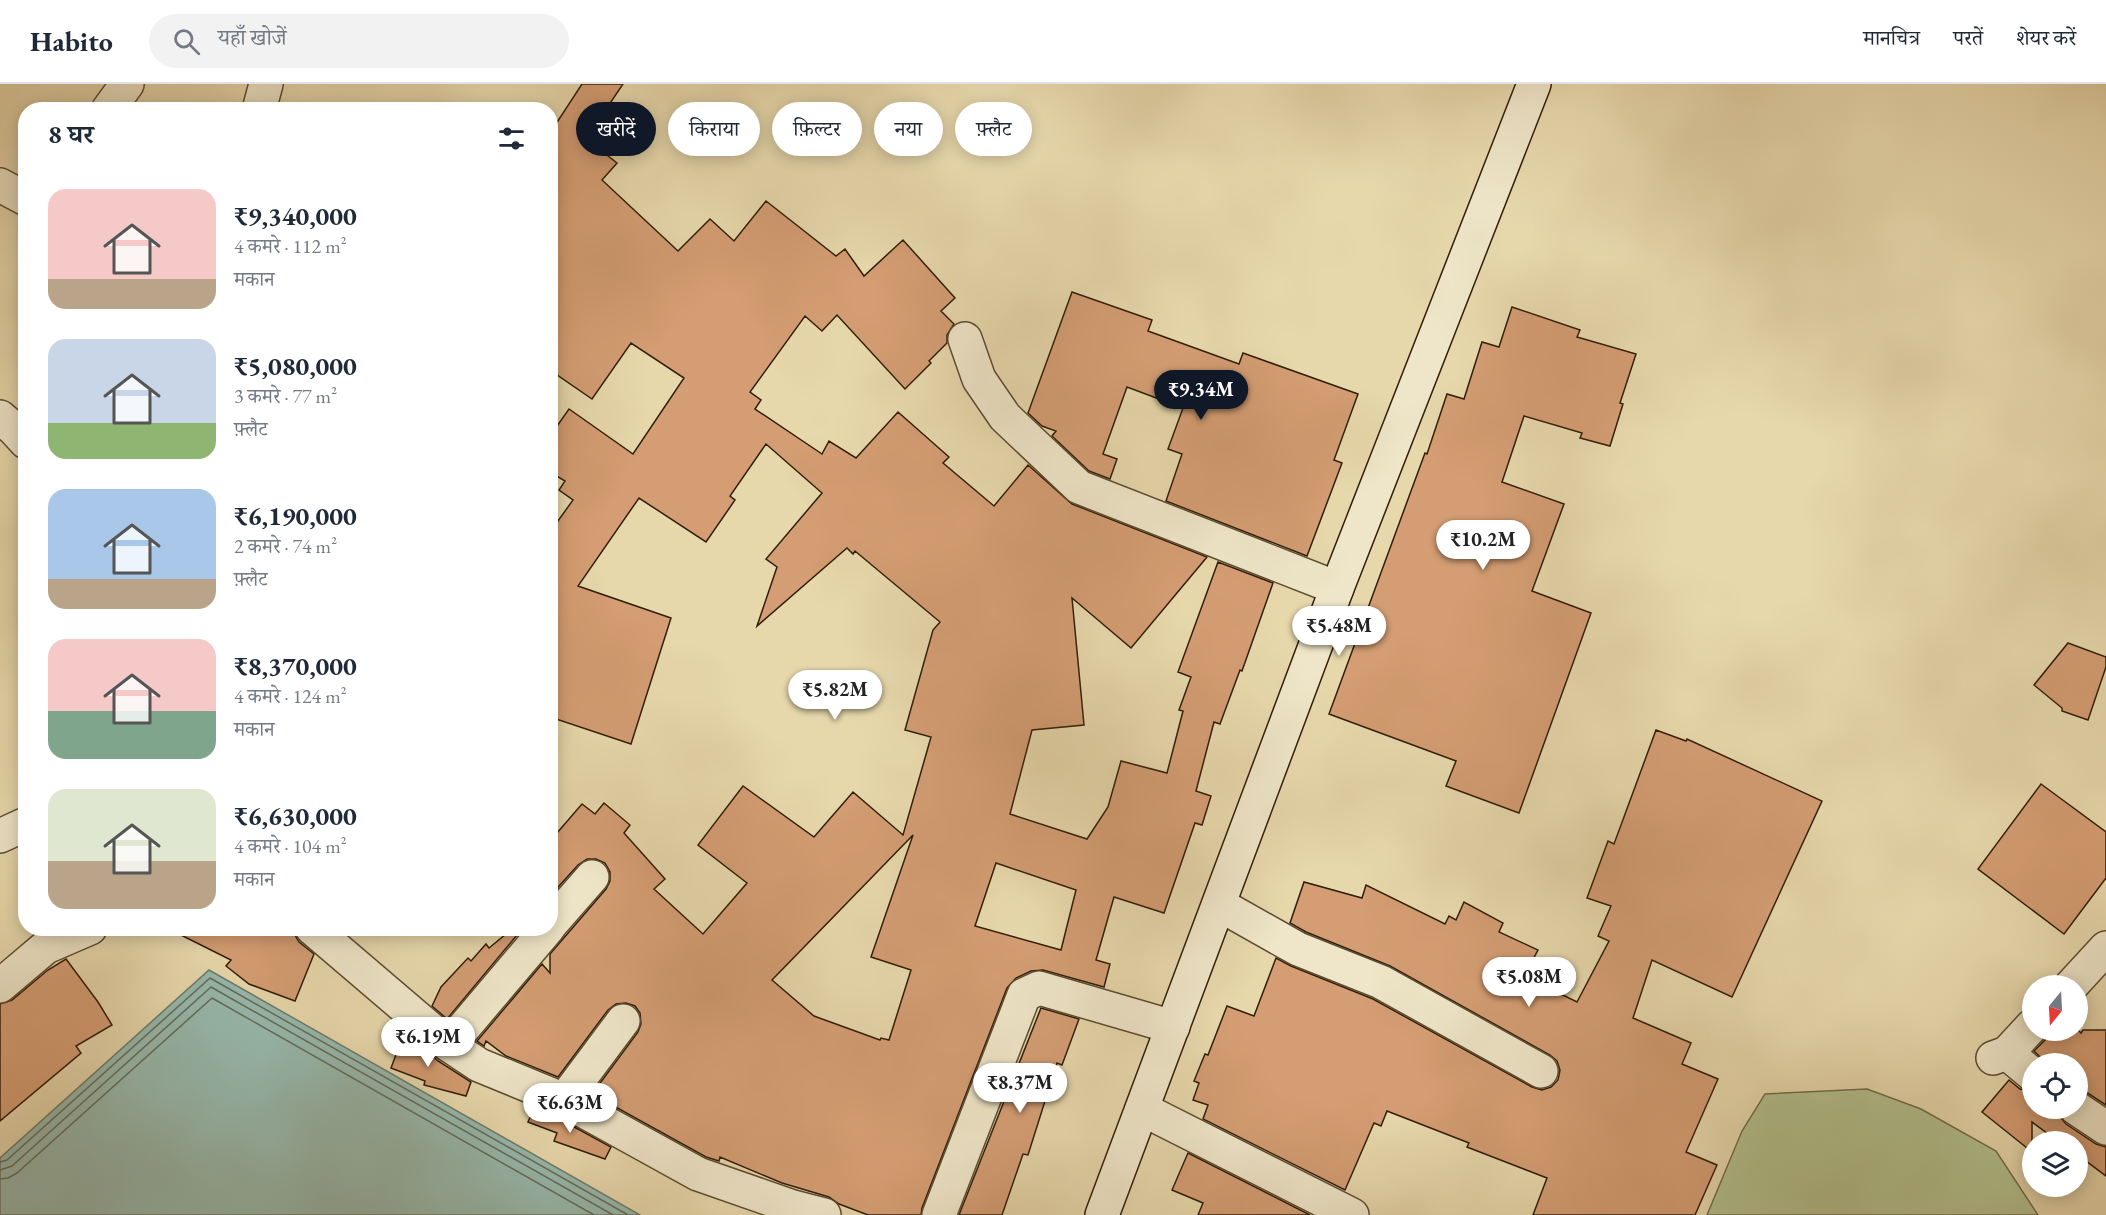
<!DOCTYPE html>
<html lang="hi">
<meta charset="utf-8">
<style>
:root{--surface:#fff;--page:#f2f2f3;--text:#1f2937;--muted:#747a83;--line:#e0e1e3;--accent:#111827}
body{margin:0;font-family:"EB Garamond","Noto Serif Devanagari",serif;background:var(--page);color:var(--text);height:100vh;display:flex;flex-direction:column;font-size:22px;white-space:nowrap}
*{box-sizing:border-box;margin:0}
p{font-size:20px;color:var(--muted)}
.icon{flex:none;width:33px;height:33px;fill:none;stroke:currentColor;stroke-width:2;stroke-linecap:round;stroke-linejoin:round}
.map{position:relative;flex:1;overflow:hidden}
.side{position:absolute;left:18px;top:18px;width:540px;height:834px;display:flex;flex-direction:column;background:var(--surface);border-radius:24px;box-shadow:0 3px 15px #0003}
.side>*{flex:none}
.guide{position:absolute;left:576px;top:18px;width:570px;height:54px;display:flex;gap:12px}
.needle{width:39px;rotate:198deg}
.buttons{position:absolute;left:2022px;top:891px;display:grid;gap:12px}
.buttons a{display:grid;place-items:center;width:66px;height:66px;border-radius:50%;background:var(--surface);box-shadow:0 3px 15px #0003;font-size:30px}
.price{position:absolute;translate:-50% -51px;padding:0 14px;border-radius:21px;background:#fff;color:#222;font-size:20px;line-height:39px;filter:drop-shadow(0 2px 3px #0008)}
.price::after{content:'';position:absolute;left:50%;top:36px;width:18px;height:14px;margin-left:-9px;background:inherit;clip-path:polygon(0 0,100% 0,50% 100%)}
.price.selected{background:var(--accent);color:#fff}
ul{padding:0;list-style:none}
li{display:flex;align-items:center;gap:18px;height:150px;padding:0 30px}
li span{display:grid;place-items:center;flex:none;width:168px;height:120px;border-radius:18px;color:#555}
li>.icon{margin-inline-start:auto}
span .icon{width:72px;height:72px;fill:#fffc;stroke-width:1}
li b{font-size:26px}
h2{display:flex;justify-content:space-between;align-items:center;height:72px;padding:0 30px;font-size:26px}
.tag{padding:0 21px;border-radius:27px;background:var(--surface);box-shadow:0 3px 15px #0003;font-size:21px;line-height:54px}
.tag.selected{background:var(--accent);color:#fff}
header{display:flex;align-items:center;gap:36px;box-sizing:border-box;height:84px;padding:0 30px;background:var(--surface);border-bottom:2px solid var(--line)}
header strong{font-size:28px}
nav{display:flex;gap:33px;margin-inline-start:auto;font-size:21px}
.search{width:420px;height:54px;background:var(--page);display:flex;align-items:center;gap:15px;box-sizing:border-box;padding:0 21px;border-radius:33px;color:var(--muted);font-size:22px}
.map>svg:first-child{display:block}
.green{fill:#b2bf8c;stroke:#726e4a;stroke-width:1.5}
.water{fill:#97b9ad;stroke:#6e7b6b;stroke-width:1.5}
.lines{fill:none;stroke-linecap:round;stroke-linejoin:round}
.shore{stroke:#646c5b;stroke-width:1.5}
.building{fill:#d49d73;stroke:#311e09;stroke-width:1.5;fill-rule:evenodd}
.street-casing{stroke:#5e4c32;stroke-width:36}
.secondary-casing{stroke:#311e09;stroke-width:36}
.street{stroke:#efe6c9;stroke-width:33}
.secondary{stroke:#efe6c9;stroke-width:33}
</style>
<header>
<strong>Habito</strong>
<div class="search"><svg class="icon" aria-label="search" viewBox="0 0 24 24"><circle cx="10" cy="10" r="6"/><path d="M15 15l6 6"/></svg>यहाँ खोजें</div>
<nav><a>मानचित्र</a><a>परतें</a><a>शेयर करें</a></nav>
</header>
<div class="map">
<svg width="2106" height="1131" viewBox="0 0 2106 1131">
<rect width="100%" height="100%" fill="#e7d8ac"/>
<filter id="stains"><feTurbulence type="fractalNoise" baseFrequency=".00333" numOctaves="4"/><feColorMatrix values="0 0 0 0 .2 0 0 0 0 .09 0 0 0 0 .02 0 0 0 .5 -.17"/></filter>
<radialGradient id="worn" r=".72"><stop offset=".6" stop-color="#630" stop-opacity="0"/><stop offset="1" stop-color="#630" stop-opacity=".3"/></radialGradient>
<!-- green -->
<path class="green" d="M1867,1005L1921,1025L1996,1067L2038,1131H1707L1742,1047L1765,1010Z"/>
<!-- water -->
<path class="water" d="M209,886L640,1131H0V1074Z"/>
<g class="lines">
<!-- shore -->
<g class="shore">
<path d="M0,1078L7,1076L210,894L628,1131"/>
<path d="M0,1086L12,1082L211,903L613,1131"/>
<path d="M0,1095L8,1094L17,1089L212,914L594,1131"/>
</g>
</g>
<!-- building -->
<g class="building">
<path d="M582,0H623L590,49L610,67L607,71L617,79L602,96L678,167L710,135L734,157L766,117L836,172L845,165L864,192L903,156L955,214L941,227L954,240L947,251V259L929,277L931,279L905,305L837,231L822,247L805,232L750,308L761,316L755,325L822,370L829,357L856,374L898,328L949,373L943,379L994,422L1028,381L1072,420L1207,473L1131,564L1072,514L1084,641L1032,646L1010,730L1087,755L1108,723L1121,677L1167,689L1183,627L1179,626L1191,593L1178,588L1218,478L1273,499L1242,587L1240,586L1220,640L1214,638L1196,707L1211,712L1202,741L1195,739L1164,829L1114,813L1096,876L1110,880L1104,903L1043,886L1031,887L1016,894L1007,904L922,1124L921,1131H868L839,1120L829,1113L782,1099L720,1073L719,1077L706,1073L592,1010L638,948L641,940L640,929L635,922L626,919L616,920L608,926L558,993L506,972L486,957L484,962L477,957L542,880L550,889V870L606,805L610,797V788L605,779L596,775H587L578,781L550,812V757L582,720L595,730L604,719L630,741L624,749L665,795L654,805L703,850L747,799L698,761L743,702L814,753L853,708L903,751L931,653L905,646L933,546L940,538L855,467L853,470L847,464L757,542L777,483L766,475L822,409L766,360L730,412L735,416L706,458L639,414L578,502L671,534L631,660L550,633V448L573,416L559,406L565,397L550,388V352L569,325L633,370L684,294L631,259L592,315L550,286V49ZM913,751L871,873L911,886L889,956L881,954L880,956L814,932L772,896ZM996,779L1076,806L1061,866L975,842Z"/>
<path d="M1072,208L1152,236L1148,247L1239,280L1243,269L1358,310L1334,376L1342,379L1307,472L1166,417L1182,370L1168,365L1183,324L1127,303L1103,370L1117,375L1110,395L1089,387L1052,352L1056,347L1042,342L1028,329Z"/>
<path d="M1512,223L1580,246L1577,253L1636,270L1620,319L1623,320L1610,362L1580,354L1582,349L1524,332L1502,398L1564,420L1532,507L1591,529L1519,729L1446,702L1456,677L1329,630L1425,369L1427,370L1447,310L1464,315L1482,258L1499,263Z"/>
<path d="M2068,559L2106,573V583L2088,636L2062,627V624L2034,601Z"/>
<path d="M1656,646L1686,657L1687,655L1822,717L1732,913L1652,876L1633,934L1691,959L1682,980L1718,995L1686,1068L1717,1081L1695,1131H1533L1547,1094L1467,1063L1469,1059L1387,1027L1381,1042L1374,1039L1345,1106L1203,1035L1208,1021L1193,1016L1199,999L1194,997L1205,970L1208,971L1227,922L1254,932L1276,874L1291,882L1373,915L1532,1003L1542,1006L1551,1003L1558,996L1560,986L1557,977L1550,971L1390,882L1306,848L1290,839L1304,798L1362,814L1366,801L1445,840L1449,832L1456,836L1464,818L1503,839L1499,848L1538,866L1524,892L1577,918L1609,857L1598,852L1611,822L1587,814L1608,757L1614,760Z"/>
<path d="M2041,700L2106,748V794L2064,850L1978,785Z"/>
<path d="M167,844H294L295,851L299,858L314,870L295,917L249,900L226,882L231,876Z"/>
<path d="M512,845L517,851L447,935L432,922L441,903L468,874L471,877L486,860L489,864Z"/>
<path d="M66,875L98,918L112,941L76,962L81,969L0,1037V920L12,916L48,886Z"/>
<path d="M1041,924L1079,935L1062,981L1057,979L1028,1071L1023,1070L1002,1131H959Z"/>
<path d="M2050,946H2078L2081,949L2083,946H2106V1021L2086,1008L2078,1005V980H2047L2034,967L2046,955Z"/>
<path d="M403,952L414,955L438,977L471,998L466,1012L424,1001L425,997L391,984Z"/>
<path d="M2009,996L2020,1005L2032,1008V1024H2058L2060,1033L2066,1040L2096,1060L2106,1063V1092L2078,1071V1058H2059L2032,1038V1068L1982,1028Z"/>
<path d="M534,1024L556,1033L611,1063L605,1075L554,1057L557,1049L528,1038Z"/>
<path d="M1188,1069L1310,1131H1198L1203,1119L1172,1106Z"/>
</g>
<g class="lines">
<!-- street casing -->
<g class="street-casing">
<g id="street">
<path d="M108,26L127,0"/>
<path d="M259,26L266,0"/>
<path d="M0,101L26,115"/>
<path d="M965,255L979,295L1005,333L1079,403L1337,504"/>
<path d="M0,333L14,345L26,358"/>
<path d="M0,752L26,740"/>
<path d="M1220,821L1298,865L1381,898L1541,987"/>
<path d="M550,841L592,793"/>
<path d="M312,844L449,961L479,981L564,1016L698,1090L793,1123L824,1131"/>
<path d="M0,902L46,863L90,844"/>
<path d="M2071,902L2106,864"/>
<path d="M449,961L548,844"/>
<path d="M2007,969L2032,942"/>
<path d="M1993,974L2007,969L2032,990"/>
<path d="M564,1016L623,937"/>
<path d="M2076,1024L2106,1044"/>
<path d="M1142,1025L1352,1131"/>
<path d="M939,1131L1024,911L1039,904L1173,943"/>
</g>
</g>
<!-- secondary casing -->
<g class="secondary-casing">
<path id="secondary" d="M1102,1131L1337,504L1534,0"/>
</g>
<!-- street -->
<use href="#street" class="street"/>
<!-- secondary -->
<use href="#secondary" class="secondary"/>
</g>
<rect width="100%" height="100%" filter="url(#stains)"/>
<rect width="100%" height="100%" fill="url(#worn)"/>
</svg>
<div class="buttons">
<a><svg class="needle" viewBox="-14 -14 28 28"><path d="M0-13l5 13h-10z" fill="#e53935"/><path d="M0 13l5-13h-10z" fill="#747a83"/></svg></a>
<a><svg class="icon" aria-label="locate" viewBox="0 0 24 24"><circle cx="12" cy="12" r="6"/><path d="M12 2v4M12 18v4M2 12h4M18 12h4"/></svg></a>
<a><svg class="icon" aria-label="layers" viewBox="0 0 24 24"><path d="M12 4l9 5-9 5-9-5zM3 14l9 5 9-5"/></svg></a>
</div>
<b class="price selected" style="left:1201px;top:337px">₹9.34M</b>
<b class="price" style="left:1483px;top:487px">₹10.2M</b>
<b class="price" style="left:1339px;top:573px">₹5.48M</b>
<b class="price" style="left:835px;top:637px">₹5.82M</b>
<b class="price" style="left:1529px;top:924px">₹5.08M</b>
<b class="price" style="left:428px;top:984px">₹6.19M</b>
<b class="price" style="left:1020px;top:1030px">₹8.37M</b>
<b class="price" style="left:570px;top:1050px">₹6.63M</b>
<div class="guide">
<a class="tag selected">खरीदें</a>
<a class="tag">किराया</a>
<a class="tag">फ़िल्टर</a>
<a class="tag">नया</a>
<a class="tag">फ़्लैट</a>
</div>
<section class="side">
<h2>8 घर<svg class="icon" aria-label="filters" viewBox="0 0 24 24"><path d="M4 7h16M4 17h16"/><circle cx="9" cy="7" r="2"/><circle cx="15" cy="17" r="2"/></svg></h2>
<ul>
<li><span style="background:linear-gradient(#f6c9c9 75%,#b9a48a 0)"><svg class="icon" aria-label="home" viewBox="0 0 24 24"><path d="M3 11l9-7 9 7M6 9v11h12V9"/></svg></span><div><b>₹9,340,000</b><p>4 कमरे · 112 m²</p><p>मकान</p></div></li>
<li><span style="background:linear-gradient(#c9d6e8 70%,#8fb573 0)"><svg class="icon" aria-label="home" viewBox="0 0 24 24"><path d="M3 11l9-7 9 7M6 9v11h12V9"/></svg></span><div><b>₹5,080,000</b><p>3 कमरे · 77 m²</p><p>फ़्लैट</p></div></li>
<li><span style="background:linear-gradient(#a9c7e8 75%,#b9a48a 0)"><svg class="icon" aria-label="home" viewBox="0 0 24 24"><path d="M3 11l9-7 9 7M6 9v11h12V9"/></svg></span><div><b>₹6,190,000</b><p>2 कमरे · 74 m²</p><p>फ़्लैट</p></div></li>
<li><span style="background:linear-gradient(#f6c9c9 60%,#7fa58c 0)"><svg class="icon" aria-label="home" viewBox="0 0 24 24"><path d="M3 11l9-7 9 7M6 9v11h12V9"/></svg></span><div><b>₹8,370,000</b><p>4 कमरे · 124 m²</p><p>मकान</p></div></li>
<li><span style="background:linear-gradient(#dfe7d0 60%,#b9a48a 0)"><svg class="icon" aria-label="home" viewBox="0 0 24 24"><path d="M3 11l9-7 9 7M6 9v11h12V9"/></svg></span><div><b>₹6,630,000</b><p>4 कमरे · 104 m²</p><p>मकान</p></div></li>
</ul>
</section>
</div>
